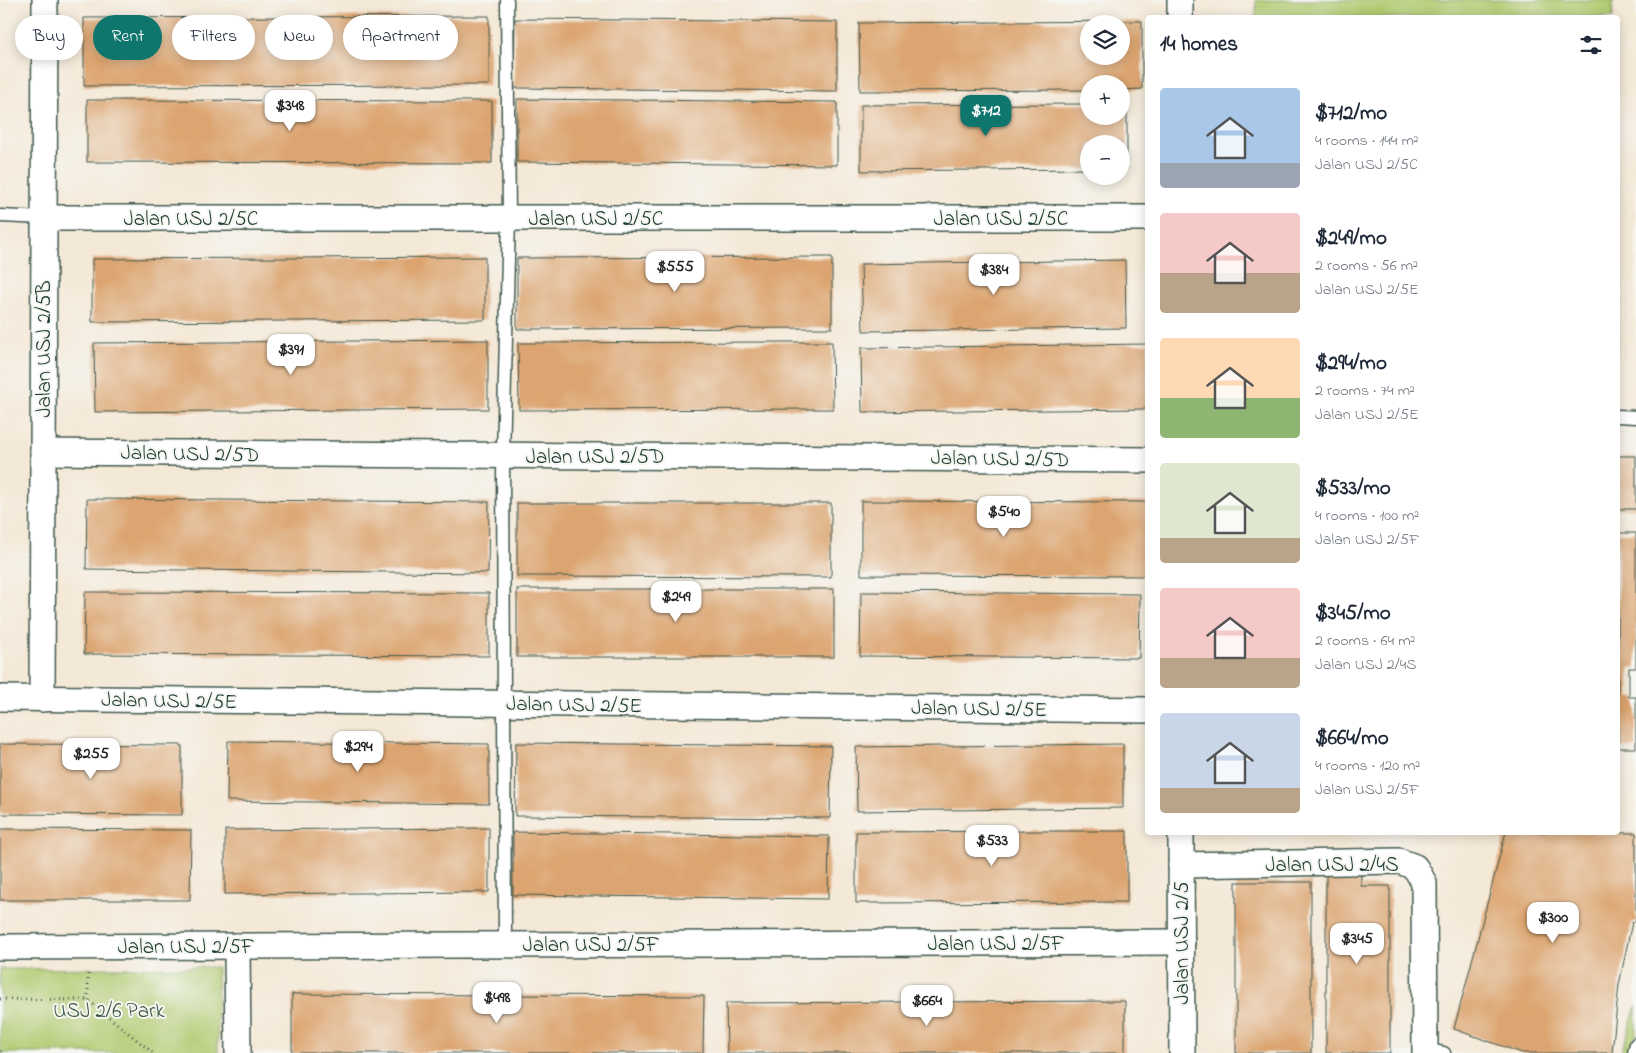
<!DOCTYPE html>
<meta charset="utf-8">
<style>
:root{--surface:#fff;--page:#f6f6f7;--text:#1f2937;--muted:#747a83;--accent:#0f766e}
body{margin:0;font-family:"Indie Flower",sans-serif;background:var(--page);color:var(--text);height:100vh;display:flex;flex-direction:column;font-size:19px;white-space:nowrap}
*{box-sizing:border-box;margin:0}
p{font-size:16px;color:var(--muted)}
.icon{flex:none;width:28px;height:28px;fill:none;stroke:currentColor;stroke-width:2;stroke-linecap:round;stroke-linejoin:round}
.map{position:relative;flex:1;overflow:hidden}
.side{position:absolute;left:1145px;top:15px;width:475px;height:820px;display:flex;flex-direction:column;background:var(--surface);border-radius:5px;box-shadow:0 2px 12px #0003}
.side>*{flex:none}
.hud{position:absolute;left:15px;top:15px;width:475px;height:45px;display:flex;gap:10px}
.buttons{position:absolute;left:1080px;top:15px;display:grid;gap:10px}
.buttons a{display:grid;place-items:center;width:50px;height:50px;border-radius:50%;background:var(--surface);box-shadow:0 2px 12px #0003;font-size:25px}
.price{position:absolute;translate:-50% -42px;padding:0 11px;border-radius:10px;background:#fff;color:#222;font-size:16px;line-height:32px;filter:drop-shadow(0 1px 2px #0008)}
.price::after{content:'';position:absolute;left:50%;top:30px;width:15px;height:11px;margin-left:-8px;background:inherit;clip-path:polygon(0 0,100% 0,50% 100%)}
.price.current{background:var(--accent);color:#fff}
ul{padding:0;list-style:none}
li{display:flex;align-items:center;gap:15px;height:125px;padding:0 15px}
li span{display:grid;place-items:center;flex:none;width:140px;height:100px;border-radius:5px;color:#555}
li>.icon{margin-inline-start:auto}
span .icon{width:60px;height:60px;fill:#fffc;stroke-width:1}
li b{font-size:21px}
h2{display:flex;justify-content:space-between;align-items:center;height:60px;padding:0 15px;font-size:21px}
.tag{padding:0 18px;border-radius:22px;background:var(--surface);box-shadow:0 2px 12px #0003;font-size:18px;line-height:45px}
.tag.current{background:var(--accent);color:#fff}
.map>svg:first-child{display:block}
.park{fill:#b0ca70;stroke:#688452}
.building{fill:#dca470;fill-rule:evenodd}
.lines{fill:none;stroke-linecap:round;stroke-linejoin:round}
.lane-casing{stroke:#3f574c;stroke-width:15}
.street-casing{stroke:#3f574c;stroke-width:28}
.path{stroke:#3f574c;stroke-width:3;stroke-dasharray:1 4;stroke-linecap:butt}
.lane{stroke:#fff;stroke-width:12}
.street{stroke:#fff;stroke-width:25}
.labels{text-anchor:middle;stroke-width:4;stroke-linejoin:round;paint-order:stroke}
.street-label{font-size:21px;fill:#1f3d34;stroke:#f6f6f2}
.park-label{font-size:21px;fill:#3c5940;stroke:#f6f6f2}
</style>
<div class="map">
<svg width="1636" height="1053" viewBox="0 0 1636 1053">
<rect width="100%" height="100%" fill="#f6f6f2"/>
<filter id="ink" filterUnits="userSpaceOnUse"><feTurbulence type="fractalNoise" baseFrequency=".02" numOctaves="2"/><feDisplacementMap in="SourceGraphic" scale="10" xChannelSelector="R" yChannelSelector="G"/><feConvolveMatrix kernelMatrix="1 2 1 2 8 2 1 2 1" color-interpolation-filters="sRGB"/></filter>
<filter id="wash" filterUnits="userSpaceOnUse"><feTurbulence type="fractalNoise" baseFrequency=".0096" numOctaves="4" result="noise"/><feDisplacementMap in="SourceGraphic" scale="20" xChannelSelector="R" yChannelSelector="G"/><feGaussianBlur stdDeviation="1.12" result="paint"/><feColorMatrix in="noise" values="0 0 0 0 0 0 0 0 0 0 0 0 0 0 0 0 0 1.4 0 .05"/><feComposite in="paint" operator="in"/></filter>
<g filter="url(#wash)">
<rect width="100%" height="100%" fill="#f4e8d6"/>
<!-- park -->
<g class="park">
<path d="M1256,0H1613V17L1256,18Z"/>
<path d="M217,967L218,1053H0V969Z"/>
<path d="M1636,1006V1053H1621Z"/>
</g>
<g id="blocks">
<!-- building -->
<g class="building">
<path d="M489,16V85L84,86V18Z"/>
<path d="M515,19L837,22V91L514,88Z"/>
<path d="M1142,21V89L1121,90V84H1089V90L860,91L859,23ZM1089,24H1121V56H1089Z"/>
<path d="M517,99L837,102V165L517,162Z"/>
<path d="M87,100L492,101V163L87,162Z"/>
<path d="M1121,103H1127V169H1121V144H1089V169L861,171V105L1089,104V116H1121Z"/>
<path d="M485,257V320L92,322V259Z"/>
<path d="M832,257V328L517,329V258Z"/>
<path d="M1125,260L1126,328L863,331L861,264Z"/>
<path d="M488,340V409L95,412L94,343Z"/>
<path d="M780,342H832L833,409L519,410L518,343Z"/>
<path d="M1148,344V409L862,412L861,348Z"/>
<rect x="1618" y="456" width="18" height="53"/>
<path d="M87,499L489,502L488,573L86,569Z"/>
<path d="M861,501L1148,502V576L861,575Z"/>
<path d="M517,503H831V577L517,576Z"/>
<path d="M1618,533H1636V668H1629V697H1636V748H1618Z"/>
<rect x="517" y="589" width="317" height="68"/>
<path d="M85,592L489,593V656L84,654Z"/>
<path d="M861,592L1140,594L1139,658L860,656Z"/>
<path d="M228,741L489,744V804L227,801Z"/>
<path d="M516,743L831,746L830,818L515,816Z"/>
<path d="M0,744L182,745V815L0,814Z"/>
<path d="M1123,744V808L857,811L856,747Z"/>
<path d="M489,828V892L225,894V830Z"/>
<path d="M0,829L191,830L190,900H0Z"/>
<path d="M1045,831H1127V902L856,903V832Z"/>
<path d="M513,832L829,836L828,899L513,895Z"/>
<path d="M1506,832L1636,833V922H1632L1619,985L1612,1053H1522L1454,1029Z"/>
<path d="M1326,870H1361V886H1390V1053H1326Z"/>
<rect x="1236" y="882" width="75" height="171"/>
<path d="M292,994L704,996L703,1053H292Z"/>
<path d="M1125,1001V1053H727L726,1003Z"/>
</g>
</g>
</g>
<g filter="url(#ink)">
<use href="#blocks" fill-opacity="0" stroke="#3f574c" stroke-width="1"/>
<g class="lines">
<!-- lane casing -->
<g class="lane-casing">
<g id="lane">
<path d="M0,216L44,218"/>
<path d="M1618,416L1636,417"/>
<path d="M505,945L503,456L509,218L507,0"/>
<path d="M1425,1049L1444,1053"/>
<path d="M1634,1053L1636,1044"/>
</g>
</g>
<!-- street casing -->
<g class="street-casing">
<g id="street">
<path d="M1180,0V18"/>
<path d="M44,218H1148"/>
<path d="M43,452C411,455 779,455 1148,460"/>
<path d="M0,698L1148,710"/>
<path d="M42,699L45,0"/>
<path d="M1181,832L1182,1053"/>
<path d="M1181,865L1399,861L1415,867L1424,883L1425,1053"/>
<path d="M237,946L238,1053"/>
<path d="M0,947L1182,942"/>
</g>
</g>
<!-- path -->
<g class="path">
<path d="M0,999L88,1000L153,1053"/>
<path d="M88,1000V973"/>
<path d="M0,1051L1,1053"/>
</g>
<!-- lane -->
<use href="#lane" class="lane"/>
<!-- street -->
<use href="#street" class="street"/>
</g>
</g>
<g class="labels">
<!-- street labels -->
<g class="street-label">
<text x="191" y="225">Jalan USJ 2/5C</text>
<text x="596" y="225">Jalan USJ 2/5C</text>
<text x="1001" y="225">Jalan USJ 2/5C</text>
<text transform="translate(43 349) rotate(-90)" y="7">Jalan USJ 2/5B</text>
<text transform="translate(190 453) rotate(1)" y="7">Jalan USJ 2/5D</text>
<text x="595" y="463">Jalan USJ 2/5D</text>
<text transform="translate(1000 458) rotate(1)" y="7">Jalan USJ 2/5D</text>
<text transform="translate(169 700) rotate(1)" y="7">Jalan USJ 2/5E</text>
<text transform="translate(574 704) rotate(1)" y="7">Jalan USJ 2/5E</text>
<text transform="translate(979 708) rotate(1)" y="7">Jalan USJ 2/5E</text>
<text x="1332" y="871">Jalan USJ 2/4S</text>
<text x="996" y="950">Jalan USJ 2/5F</text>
<text transform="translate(1181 943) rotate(-90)" y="7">Jalan USJ 2/5</text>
<text x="591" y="951">Jalan USJ 2/5F</text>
<text x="186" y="953">Jalan USJ 2/5F</text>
</g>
<!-- park labels -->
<g class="park-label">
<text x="109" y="1017">USJ 2/6 Park</text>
</g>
</g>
</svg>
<div class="buttons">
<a><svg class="icon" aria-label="layers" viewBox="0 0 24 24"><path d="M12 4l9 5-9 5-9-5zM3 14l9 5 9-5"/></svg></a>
<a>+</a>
<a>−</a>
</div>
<b class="price" style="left:290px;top:132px">$348</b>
<b class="price current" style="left:986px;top:137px">$712</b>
<b class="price" style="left:675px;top:293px">$555</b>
<b class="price" style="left:994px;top:296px">$384</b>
<b class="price" style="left:291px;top:376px">$391</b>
<b class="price" style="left:1004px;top:538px">$540</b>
<b class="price" style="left:676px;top:623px">$249</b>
<b class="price" style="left:358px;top:773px">$294</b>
<b class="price" style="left:91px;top:780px">$255</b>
<b class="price" style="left:992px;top:867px">$533</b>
<b class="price" style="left:1553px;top:944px">$300</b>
<b class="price" style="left:1357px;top:965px">$345</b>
<b class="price" style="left:497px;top:1024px">$498</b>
<b class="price" style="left:927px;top:1027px">$664</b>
<div class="hud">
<a class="tag">Buy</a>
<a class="tag current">Rent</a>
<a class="tag">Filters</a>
<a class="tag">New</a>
<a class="tag">Apartment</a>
</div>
<section class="side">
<h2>14 homes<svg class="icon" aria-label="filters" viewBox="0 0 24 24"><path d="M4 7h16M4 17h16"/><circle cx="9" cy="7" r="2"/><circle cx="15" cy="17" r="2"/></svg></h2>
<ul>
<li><span style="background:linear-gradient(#a9c7e8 75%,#9aa5b1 0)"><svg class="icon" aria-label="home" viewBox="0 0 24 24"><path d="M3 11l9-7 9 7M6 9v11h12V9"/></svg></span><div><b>$712/mo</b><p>4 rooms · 144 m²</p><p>Jalan USJ 2/5C</p></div></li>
<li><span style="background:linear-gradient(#f6c9c9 60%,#b9a48a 0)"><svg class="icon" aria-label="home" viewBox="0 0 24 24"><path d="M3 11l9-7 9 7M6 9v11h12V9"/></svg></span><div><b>$249/mo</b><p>2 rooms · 56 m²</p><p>Jalan USJ 2/5E</p></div></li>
<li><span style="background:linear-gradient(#ffd9b3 60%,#8fb573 0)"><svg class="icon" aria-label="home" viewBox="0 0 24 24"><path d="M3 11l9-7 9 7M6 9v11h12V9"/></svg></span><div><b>$294/mo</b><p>2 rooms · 74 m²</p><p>Jalan USJ 2/5E</p></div></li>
<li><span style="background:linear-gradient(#dfe7d0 75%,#b9a48a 0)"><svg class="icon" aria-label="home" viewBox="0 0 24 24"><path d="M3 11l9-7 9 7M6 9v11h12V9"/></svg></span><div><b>$533/mo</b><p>4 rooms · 100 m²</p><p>Jalan USJ 2/5F</p></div></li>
<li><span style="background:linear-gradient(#f6c9c9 70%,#b9a48a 0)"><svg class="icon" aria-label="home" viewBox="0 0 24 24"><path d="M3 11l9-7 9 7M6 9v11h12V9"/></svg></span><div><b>$345/mo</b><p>2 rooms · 64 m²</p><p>Jalan USJ 2/4S</p></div></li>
<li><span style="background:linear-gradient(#c9d6e8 75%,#b9a48a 0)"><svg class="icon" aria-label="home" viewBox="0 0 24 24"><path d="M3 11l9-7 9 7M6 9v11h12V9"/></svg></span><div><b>$664/mo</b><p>4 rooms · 120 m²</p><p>Jalan USJ 2/5F</p></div></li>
</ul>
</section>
</div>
